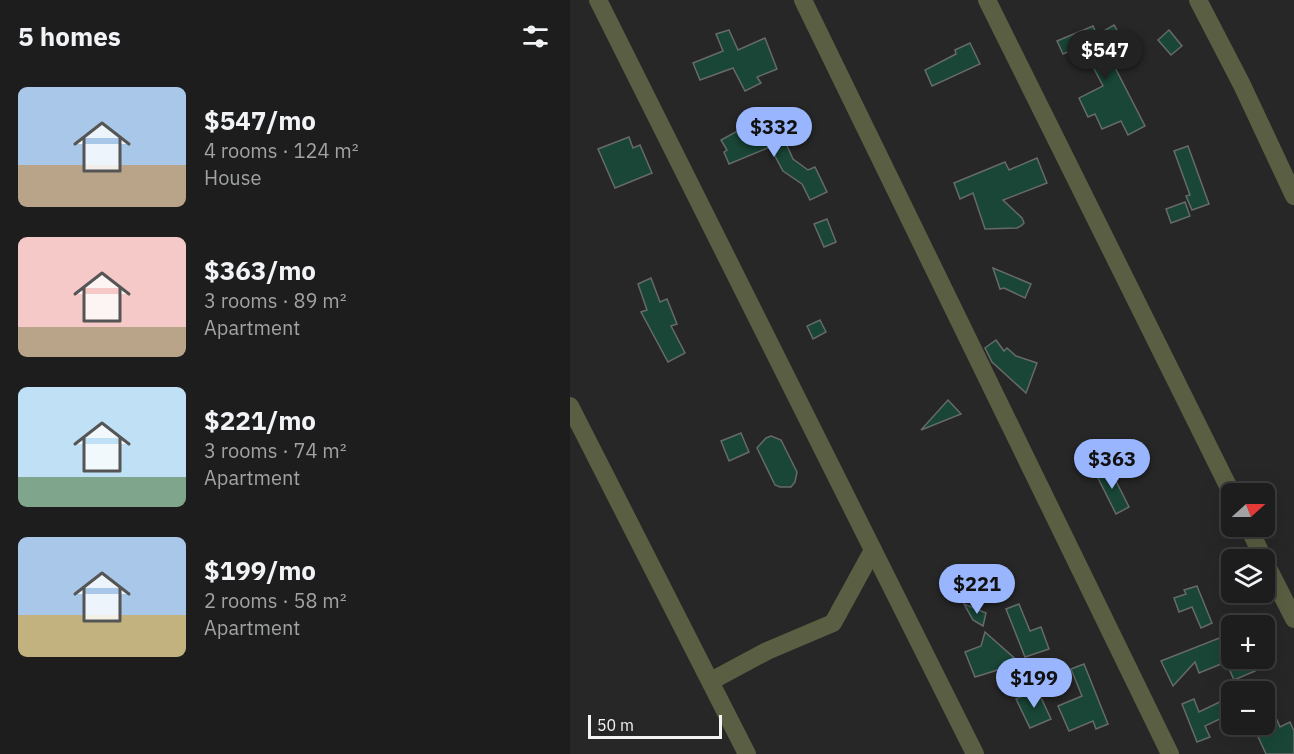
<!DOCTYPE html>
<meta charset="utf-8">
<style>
:root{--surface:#1c1d1c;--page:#252625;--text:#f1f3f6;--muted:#a0a2a3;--line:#3a3b3b;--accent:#99b5fd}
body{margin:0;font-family:"IBM Plex Sans",sans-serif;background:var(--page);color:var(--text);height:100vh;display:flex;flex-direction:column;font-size:22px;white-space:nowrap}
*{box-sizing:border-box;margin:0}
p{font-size:20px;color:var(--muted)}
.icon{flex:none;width:33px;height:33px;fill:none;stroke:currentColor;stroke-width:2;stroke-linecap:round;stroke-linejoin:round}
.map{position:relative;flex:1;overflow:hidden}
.sheet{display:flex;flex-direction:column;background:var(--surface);width:570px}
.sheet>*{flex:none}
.needle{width:39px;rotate:69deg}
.buttons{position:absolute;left:651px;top:483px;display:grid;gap:12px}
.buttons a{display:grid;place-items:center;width:54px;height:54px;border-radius:9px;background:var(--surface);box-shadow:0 6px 24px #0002,0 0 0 2px var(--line);font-size:30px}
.scale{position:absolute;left:18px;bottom:15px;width:134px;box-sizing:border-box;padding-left:6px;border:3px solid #f3f4f2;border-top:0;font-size:16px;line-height:21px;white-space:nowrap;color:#f3f4f2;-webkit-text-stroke:4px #262726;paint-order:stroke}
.price{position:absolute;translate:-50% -51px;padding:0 14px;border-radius:21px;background:var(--accent);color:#111;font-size:20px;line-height:39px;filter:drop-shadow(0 2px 3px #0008)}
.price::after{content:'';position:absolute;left:50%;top:36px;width:18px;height:14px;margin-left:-9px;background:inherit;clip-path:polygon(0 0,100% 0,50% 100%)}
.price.on{background:#222;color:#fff}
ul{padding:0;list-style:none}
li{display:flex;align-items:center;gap:18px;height:150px;padding:0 18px}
li span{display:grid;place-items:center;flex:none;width:168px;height:120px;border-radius:9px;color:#555}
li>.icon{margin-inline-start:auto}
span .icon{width:72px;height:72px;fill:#fffc;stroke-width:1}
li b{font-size:26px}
h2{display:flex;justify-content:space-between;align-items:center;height:72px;padding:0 18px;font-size:26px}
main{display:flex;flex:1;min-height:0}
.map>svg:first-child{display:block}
.building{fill:#194636;stroke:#676a69;stroke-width:1.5}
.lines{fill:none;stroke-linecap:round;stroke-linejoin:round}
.minor{stroke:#5a5e42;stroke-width:18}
</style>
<main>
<section class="sheet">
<h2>5 homes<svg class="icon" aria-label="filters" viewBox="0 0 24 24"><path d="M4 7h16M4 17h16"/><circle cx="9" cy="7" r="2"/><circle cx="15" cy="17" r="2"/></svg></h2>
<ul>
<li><span style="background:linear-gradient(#a9c7e8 65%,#b9a48a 0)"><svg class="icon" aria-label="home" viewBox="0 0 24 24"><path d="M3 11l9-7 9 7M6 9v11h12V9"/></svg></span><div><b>$547/mo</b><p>4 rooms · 124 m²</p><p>House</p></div></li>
<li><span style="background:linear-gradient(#f6c9c9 75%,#b9a48a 0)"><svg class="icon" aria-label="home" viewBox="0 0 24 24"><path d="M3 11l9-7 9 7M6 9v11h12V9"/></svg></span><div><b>$363/mo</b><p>3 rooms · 89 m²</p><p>Apartment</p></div></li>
<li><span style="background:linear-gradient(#bfe0f5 75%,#7fa58c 0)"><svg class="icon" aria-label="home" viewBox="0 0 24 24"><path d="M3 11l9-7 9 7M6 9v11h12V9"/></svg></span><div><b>$221/mo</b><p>3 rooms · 74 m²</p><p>Apartment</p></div></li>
<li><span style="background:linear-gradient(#a9c7e8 65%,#c2b280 0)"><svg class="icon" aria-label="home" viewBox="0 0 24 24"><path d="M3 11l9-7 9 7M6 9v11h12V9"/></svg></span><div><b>$199/mo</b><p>2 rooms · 58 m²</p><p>Apartment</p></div></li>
</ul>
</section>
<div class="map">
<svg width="724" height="754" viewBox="0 0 724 754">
<rect width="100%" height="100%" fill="#262726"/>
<!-- building -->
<g class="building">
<path d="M544,25L551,37L535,48L575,126L558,135L551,121L532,129L525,114L518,117L509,98L533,86L512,46L493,54L487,41L523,26L527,35Z"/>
<path d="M159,30L168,50L195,38L207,69L187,77L191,83L175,91L163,68L130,80L123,63L153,51L146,34Z"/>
<path d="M599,30L612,46L601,55L588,40Z"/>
<path d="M400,43L410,64L362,86L355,70L386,54L385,50Z"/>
<path d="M173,128L179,139L183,138L184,140L209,128L223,159L238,170L245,167L257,192L240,200L232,184L213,171L200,147L159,164L154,152L157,150L151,140Z"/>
<path d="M59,137L63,148L70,145L82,173L45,188L28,149Z"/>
<path d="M618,146L639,204L622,210L616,196L620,195L604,151Z"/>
<path d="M467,158L477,183L433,200L452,218L454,223L451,226L447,228L415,229L403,193L390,199L384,183L435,162L439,170Z"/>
<path d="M615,202L620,216L601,223L596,209Z"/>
<path d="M257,219L266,242L254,247L244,224Z"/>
<path d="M423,268L461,284L455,298L434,288L430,289Z"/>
<path d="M81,278L90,302L97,299L107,324L101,326L115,353L98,362L71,312L77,310L68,284Z"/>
<path d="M250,320L256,332L243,339L237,326Z"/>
<path d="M426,340L434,351L437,348L446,356L467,363L456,393L422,362L415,348Z"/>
<path d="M378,400L391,414L351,430Z"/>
<path d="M171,433L179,452L159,461L151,441Z"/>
<path d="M201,436L211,440L227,472L225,482L221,487H210L205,485L187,448L196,438Z"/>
<path d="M539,467L559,507L546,514L526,474Z"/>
<path d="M627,586L642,623L631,628L622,607L609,612L604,598L616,594L614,590Z"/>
<path d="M394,604L416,613L413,626L403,620Z"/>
<path d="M449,604L460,631L471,627L479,649L455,657L436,609Z"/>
<path d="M415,632L450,663L405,677L395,652L411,646Z"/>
<path d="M662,633V658H680L685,671L664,680L656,662L629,673L625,662L603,686L591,661Z"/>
<path d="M514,664L538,724L526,729L523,721L499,731L488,706L512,696L501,669Z"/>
<path d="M467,689L481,719L460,728L446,699Z"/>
<path d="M662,696V713L635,726L640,737L627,742L612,704L624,699L629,712Z"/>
<path d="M707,720L710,727L720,722L724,731V754H696L685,730Z"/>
</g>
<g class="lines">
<!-- minor -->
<g class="minor">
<path d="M28,0L405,754"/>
<path d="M233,0L600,754"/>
<path d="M417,0L662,494"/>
<path d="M628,0L672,85L724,196"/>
<path d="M0,406L177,754"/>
<path d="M678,526L694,560"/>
<path d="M694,560L724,619"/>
<path d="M141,681L197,651L263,623L303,550"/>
</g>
</g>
</svg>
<div class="buttons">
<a><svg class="needle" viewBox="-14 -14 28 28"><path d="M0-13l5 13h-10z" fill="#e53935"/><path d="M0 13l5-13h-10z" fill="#a0a2a3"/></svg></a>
<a><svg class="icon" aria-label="layers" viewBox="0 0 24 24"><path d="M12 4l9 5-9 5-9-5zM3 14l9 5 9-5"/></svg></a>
<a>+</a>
<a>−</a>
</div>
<div class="scale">50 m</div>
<b class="price on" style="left:535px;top:81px">$547</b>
<b class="price" style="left:204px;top:158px">$332</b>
<b class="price" style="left:542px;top:490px">$363</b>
<b class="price" style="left:407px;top:615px">$221</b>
<b class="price" style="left:464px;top:709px">$199</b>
</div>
</main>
